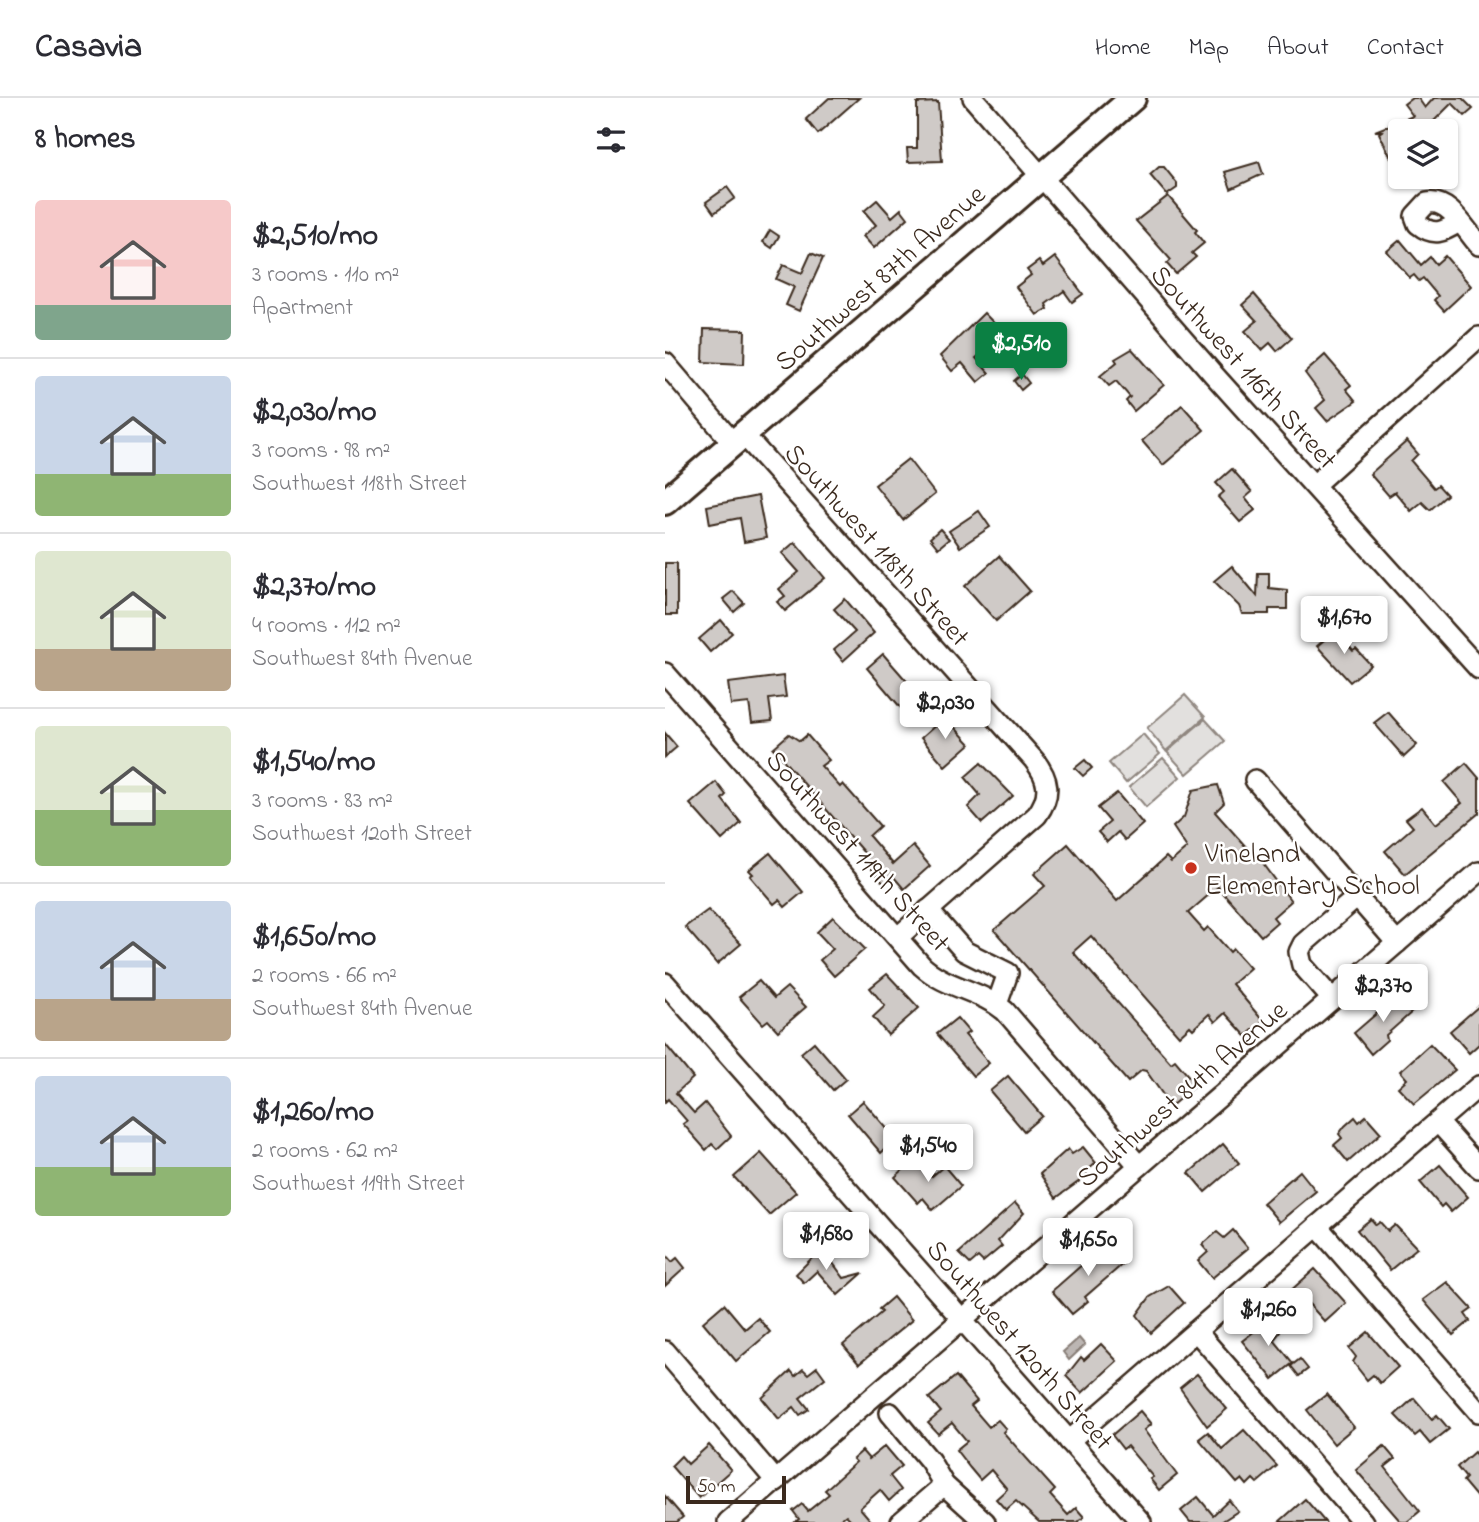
<!DOCTYPE html>
<meta charset="utf-8">
<style>
:root{--surface:#fff;--page:#f7f7f7;--text:#2b2b33;--muted:#7c7c81;--line:#e1e1e2;--accent:#0b8043}
body{margin:0;font-family:"Indie Flower",sans-serif;background:var(--page);color:var(--text);height:100vh;display:flex;flex-direction:column;font-size:26px;white-space:nowrap}
*{box-sizing:border-box;margin:0}
p{font-size:23px;color:var(--muted)}
.icon{flex:none;width:38px;height:38px;fill:none;stroke:currentColor;stroke-width:2;stroke-linecap:round;stroke-linejoin:round}
.map{position:relative;flex:1;overflow:hidden}
.details{display:flex;flex-direction:column;background:var(--surface);width:665px}
.details>*{flex:none}
.tools{position:absolute;left:723px;top:21px;display:grid;gap:14px}
.tools a{display:grid;place-items:center;width:70px;height:70px;border-radius:7px;background:var(--surface);box-shadow:0 2px 5px #0004;font-size:35px}
.scale{position:absolute;left:21px;bottom:18px;width:100px;box-sizing:border-box;padding-left:7px;border:4px solid #3b2a1e;border-top:0;font-size:19px;line-height:24px;white-space:nowrap;color:#3b2a1e;-webkit-text-stroke:5px #fff;paint-order:stroke}
.price{position:absolute;translate:-50% -60px;padding:0 16px;border-radius:7px;background:#fff;color:#222;font-size:23px;line-height:46px;filter:drop-shadow(0 2px 4px #0008)}
.price::after{content:'';position:absolute;left:50%;top:42px;width:21px;height:16px;margin-left:-10px;background:inherit;clip-path:polygon(0 0,100% 0,50% 100%)}
.price.current{background:var(--accent);color:#fff}
ul{padding:0;list-style:none}
li{display:flex;align-items:center;gap:21px;height:175px;padding:0 35px}
li+li{border-top:2px solid var(--line)}
li span{display:grid;place-items:center;flex:none;width:196px;height:140px;border-radius:7px;color:#555}
li>.icon{margin-inline-start:auto}
span .icon{width:84px;height:84px;fill:#fffc;stroke-width:1}
li b{font-size:30px}
h2{display:flex;justify-content:space-between;align-items:center;height:84px;padding:0 35px;font-size:30px}
header{display:flex;align-items:center;gap:42px;box-sizing:border-box;height:98px;padding:0 35px;background:var(--surface);border-bottom:2px solid var(--line)}
header strong{font-size:33px}
nav{display:flex;gap:38px;margin-inline-start:auto;font-size:24px}
main{display:flex;flex:1;min-height:0}
.map>svg:first-child{display:block}
.green{fill:#e2e0de;stroke:#8e857e;stroke-width:2}
.water{fill:#bcb6b3;stroke:#887e77;stroke-width:2}
.building{fill:#cfcac7;stroke:#3b2a1e;stroke-width:2}
.lines{fill:none;stroke-linecap:round;stroke-linejoin:round}
.minor-casing{stroke:#3b2a1e;stroke-width:24}
.major-casing{stroke:#3b2a1e;stroke-width:30}
.minor{stroke:#fff;stroke-width:19}
.major{stroke:#fff;stroke-width:24}
.poi-dot{fill:#c8321e;stroke:#fff;stroke-width:2.5}
.labels{text-anchor:middle;stroke-width:5;stroke-linejoin:round;paint-order:stroke}
.street-label{font-size:28px;fill:#3b2a1e;stroke:#fff}
.poi-label{font-size:28px;fill:#3b2a1e;stroke:#fff;text-anchor:start}
</style>
<header>
<strong>Casavia</strong>
<nav><a>Home</a><a>Map</a><a>About</a><a>Contact</a></nav>
</header>
<main>
<section class="details">
<h2>8 homes<svg class="icon" aria-label="filters" viewBox="0 0 24 24"><path d="M4 7h16M4 17h16"/><circle cx="9" cy="7" r="2"/><circle cx="15" cy="17" r="2"/></svg></h2>
<ul>
<li><span style="background:linear-gradient(#f6c9c9 75%,#7fa58c 0)"><svg class="icon" aria-label="home" viewBox="0 0 24 24"><path d="M3 11l9-7 9 7M6 9v11h12V9"/></svg></span><div><b>$2,510/mo</b><p>3 rooms · 110 m²</p><p>Apartment</p></div></li>
<li><span style="background:linear-gradient(#c9d6e8 70%,#8fb573 0)"><svg class="icon" aria-label="home" viewBox="0 0 24 24"><path d="M3 11l9-7 9 7M6 9v11h12V9"/></svg></span><div><b>$2,030/mo</b><p>3 rooms · 98 m²</p><p>Southwest 118th Street</p></div></li>
<li><span style="background:linear-gradient(#dfe7d0 70%,#b9a48a 0)"><svg class="icon" aria-label="home" viewBox="0 0 24 24"><path d="M3 11l9-7 9 7M6 9v11h12V9"/></svg></span><div><b>$2,370/mo</b><p>4 rooms · 112 m²</p><p>Southwest 84th Avenue</p></div></li>
<li><span style="background:linear-gradient(#dfe7d0 60%,#8fb573 0)"><svg class="icon" aria-label="home" viewBox="0 0 24 24"><path d="M3 11l9-7 9 7M6 9v11h12V9"/></svg></span><div><b>$1,540/mo</b><p>3 rooms · 83 m²</p><p>Southwest 120th Street</p></div></li>
<li><span style="background:linear-gradient(#c9d6e8 70%,#b9a48a 0)"><svg class="icon" aria-label="home" viewBox="0 0 24 24"><path d="M3 11l9-7 9 7M6 9v11h12V9"/></svg></span><div><b>$1,650/mo</b><p>2 rooms · 66 m²</p><p>Southwest 84th Avenue</p></div></li>
<li><span style="background:linear-gradient(#c9d6e8 65%,#8fb573 0)"><svg class="icon" aria-label="home" viewBox="0 0 24 24"><path d="M3 11l9-7 9 7M6 9v11h12V9"/></svg></span><div><b>$1,260/mo</b><p>2 rooms · 62 m²</p><p>Southwest 119th Street</p></div></li>
</ul>
</section>
<div class="map">
<svg width="814" height="1424" viewBox="0 0 814 1424">
<rect width="100%" height="100%" fill="#fff"/>
<filter id="ink" filterUnits="userSpaceOnUse"><feTurbulence type="fractalNoise" baseFrequency=".0143" numOctaves="2"/><feDisplacementMap in="SourceGraphic" scale="14" xChannelSelector="R" yChannelSelector="G"/><feConvolveMatrix kernelMatrix="1 2 1 2 8 2 1 2 1" color-interpolation-filters="sRGB"/></filter>
<g filter="url(#ink)">
<!-- green -->
<g class="green">
<path d="M520,597L540,619L501,653L482,630Z"/>
<path d="M540,621L560,643L522,676L502,654Z"/>
<path d="M478,636L495,656L461,685L444,665Z"/>
<path d="M498,660L515,679L481,709L464,689Z"/>
</g>
<!-- water -->
<path class="water" d="M414,1240L420,1247L404,1262L398,1254Z"/>
<!-- building -->
<g class="building">
<path d="M164,0H194L153,36L141,21Z"/>
<path d="M747,0H753L760,10L769,0H797L808,11L800,18L787,5L766,26L754,33H735V59L727,62L714,35L717,33H710L748,18L739,6Z"/>
<path d="M273,4L277,63L243,64L242,50H252V5Z"/>
<path d="M594,64L598,76L566,91L560,74Z"/>
<path d="M494,69H499L512,85V90L502,97L485,77Z"/>
<path d="M62,89L70,100L49,115L41,104Z"/>
<path d="M503,98L532,132L530,134L539,145L527,155L531,159L511,176L502,166L506,162L471,123Z"/>
<path d="M212,102L227,119L236,111L243,120L209,150L198,138L211,127L199,113Z"/>
<path d="M105,132L114,138L107,150L98,144Z"/>
<path d="M735,142L756,167L765,159L771,166L780,158L806,188L779,213L769,202L773,198L758,180L754,183L749,177L745,180L722,153Z"/>
<path d="M146,155L158,160L134,213L121,207L129,189L111,181L118,167L137,175Z"/>
<path d="M390,159L418,196L407,204L399,193L381,206L383,211L372,217L351,189L366,177L362,172L374,163L378,168Z"/>
<path d="M589,196L627,240L612,253L605,245L597,252L580,233L592,223L577,207Z"/>
<path d="M319,215L353,250L341,260L329,245L311,260L324,275L313,284L297,265L287,273L275,258Z"/>
<path d="M39,231L80,232L79,266L38,264Z"/>
<path d="M467,251L499,287L469,313L461,303L465,299L451,283L444,288L435,278L452,264L450,261Z"/>
<path d="M660,257L686,287L681,291L691,303L662,323L651,310L660,302L640,275Z"/>
<path d="M357,276L364,285L356,292L349,283Z"/>
<path d="M517,307L539,332L498,367L477,343Z"/>
<path d="M742,343L753,356L746,363L769,390L773,387L782,397L765,412L757,404L746,413L730,394L724,398L705,376Z"/>
<path d="M243,361L270,396L238,422L210,387Z"/>
<path d="M567,371L587,394L580,400L590,412L575,424L553,399L559,394L551,385Z"/>
<path d="M93,398L101,440L79,444L75,420L45,426L42,408Z"/>
<path d="M314,413L325,429L295,449L284,433Z"/>
<path d="M275,431L284,441L273,450L265,440Z"/>
<path d="M130,444L160,480L120,513L112,504L120,498L114,491L134,474L117,455Z"/>
<path d="M334,458L365,493L331,523L300,488Z"/>
<rect x="0" y="465" width="12" height="52"/>
<path d="M567,468L592,498L593,475H604V490L622,492V511H604V516H577L574,508L549,483Z"/>
<path d="M68,493L79,505L69,514L58,501Z"/>
<path d="M180,501L209,535L178,563L169,552L190,534L169,511Z"/>
<path d="M56,522L67,535L45,554L34,541Z"/>
<path d="M671,532L688,553L691,551L706,567L685,584L652,548Z"/>
<path d="M218,556L253,596L236,610L202,570Z"/>
<path d="M118,578L121,599L104,601L107,623L87,625L84,605L66,607L63,585Z"/>
<path d="M723,614L752,647L739,659L709,625Z"/>
<path d="M280,619L305,646L280,668L256,640Z"/>
<path d="M0,635L12,649L0,659Z"/>
<path d="M124,636L135,643L142,637L164,662L156,668L175,689L178,686L215,728L204,738L228,766L248,748L265,768L239,791L228,778L219,786L197,759L200,756L108,650Z"/>
<path d="M420,662L427,670L418,678L410,670Z"/>
<path d="M316,665L348,698L317,725L303,709L315,697L300,679Z"/>
<path d="M801,665L814,680V715L740,776L720,753L748,729L741,721L757,709L771,726L797,705L779,684Z"/>
<path d="M51,684L61,697L57,701L76,725L57,742L25,706Z"/>
<path d="M553,687L559,705L550,714L590,759L592,757L626,803L608,819L612,824L596,838L553,789L523,815L539,833L543,829L565,854L568,851L585,870L567,886L598,923L581,938L560,915L550,924L544,916L528,931L525,928L514,938L426,838L408,854L506,965L510,962L531,987L506,1008L481,973L477,972L463,984L329,832L380,788L369,776L403,746L452,803L501,759L506,764L522,750L508,729L519,719L528,692Z"/>
<path d="M452,695L478,726L460,742L453,734L442,744L433,734L445,724L433,710Z"/>
<path d="M105,755L138,794L120,809L114,802L109,806L85,778L88,776L84,772Z"/>
<path d="M43,812L76,846L52,866L20,829Z"/>
<path d="M168,819L200,851L169,878L155,862L168,851L152,834Z"/>
<path d="M222,876L254,910L223,937L208,919L220,908L205,890Z"/>
<path d="M94,883L109,900L122,889L141,909L113,933L103,922L98,926L74,899Z"/>
<path d="M733,897L747,914L721,937L722,942L706,956L689,935Z"/>
<path d="M814,908V946L804,955L785,933Z"/>
<path d="M292,920L304,934L300,937L324,965L308,978L272,936Z"/>
<path d="M149,944L181,981L168,992L136,955Z"/>
<path d="M0,946L28,980L11,995L29,1015L40,1005L66,1038L52,1051L47,1046L41,1052L18,1026L22,1023L3,1001L0,1004Z"/>
<path d="M765,946L790,972L749,1006L733,989L742,981L735,973Z"/>
<path d="M343,978L377,1018L359,1033L325,993Z"/>
<path d="M198,1003L231,1041L216,1055L183,1016Z"/>
<path d="M701,1018L716,1035L683,1064L669,1047L677,1040L674,1036L680,1028L690,1019L694,1024Z"/>
<path d="M558,1046L574,1065L540,1094L524,1075Z"/>
<path d="M418,1049L431,1065L421,1074L423,1077L391,1100L375,1076L403,1051L407,1056Z"/>
<path d="M96,1055L131,1094L104,1117L69,1079Z"/>
<path d="M250,1061L266,1079L279,1068L296,1088L268,1112L258,1100L253,1105L230,1079Z"/>
<path d="M775,1067L803,1099L786,1114L779,1106L776,1109L755,1084Z"/>
<path d="M635,1073L651,1093L614,1124L598,1105Z"/>
<path d="M350,1105L359,1115L333,1143L337,1148L318,1164L313,1159L305,1166L294,1155Z"/>
<path d="M706,1121L711,1127L715,1124L723,1133L730,1127L752,1150L725,1172L692,1132Z"/>
<path d="M568,1132L583,1150L547,1180L533,1163L543,1154L537,1147L552,1134L559,1140Z"/>
<path d="M442,1145L459,1165L420,1199L423,1203L407,1216L387,1193Z"/>
<path d="M157,1150L179,1180L198,1175L173,1197L152,1173L139,1185L131,1176Z"/>
<path d="M0,1156L7,1164L12,1160L20,1170L0,1188Z"/>
<path d="M650,1171L681,1205L660,1224L643,1205L638,1210L624,1194Z"/>
<path d="M782,1184L807,1211L800,1216L805,1223L788,1237L758,1202Z"/>
<path d="M504,1188L519,1205L486,1235L472,1217L485,1199Z"/>
<path d="M228,1199L247,1222L194,1266L178,1247L217,1214L214,1211Z"/>
<path d="M59,1206L80,1231L93,1220L105,1234L71,1263L38,1224Z"/>
<path d="M600,1217L615,1234L609,1242L628,1265L608,1281L577,1243L591,1232L589,1226Z"/>
<path d="M703,1234L733,1269L715,1285L708,1277L702,1282L688,1264L691,1259L684,1250Z"/>
<path d="M436,1246L452,1263L417,1295L401,1278L416,1259L419,1262Z"/>
<path d="M635,1261L643,1271L634,1278L626,1268Z"/>
<path d="M152,1269L160,1280L135,1300L144,1311L135,1317L129,1309L114,1321L97,1300L126,1273L130,1278L138,1271L143,1276Z"/>
<path d="M532,1276L562,1311L542,1328L515,1290Z"/>
<path d="M291,1278L312,1303L306,1308L324,1329L333,1322L341,1331L338,1334L390,1392L385,1397L403,1417L411,1410L419,1419L413,1424H374L351,1403L341,1412L331,1401L342,1391L326,1372L315,1382L305,1370L291,1352L302,1343L287,1325L273,1336L263,1325L276,1314L264,1300Z"/>
<path d="M662,1296L689,1329L669,1346L642,1312Z"/>
<path d="M749,1300L767,1321L772,1317L784,1331L765,1346L755,1334L750,1338L730,1317Z"/>
<path d="M475,1313L486,1326L479,1332L512,1377L494,1392L485,1381L488,1379L462,1348L458,1351L447,1337Z"/>
<path d="M579,1332L612,1368L592,1385L588,1381L582,1387L577,1381L572,1385L534,1341L543,1334L557,1351Z"/>
<path d="M44,1347L66,1372L34,1400L6,1368L16,1358L23,1366Z"/>
<path d="M220,1348L237,1368L225,1378L236,1392L224,1403L215,1392L195,1410L207,1424H188L181,1417L172,1424H130L134,1421L128,1413L137,1406L143,1413L164,1396L160,1392L191,1364L188,1361L197,1353L204,1361Z"/>
<path d="M719,1348L730,1361L720,1369L755,1413L742,1424H736L691,1372Z"/>
<path d="M809,1354L814,1360V1402L798,1383L801,1380L792,1369Z"/>
<path d="M0,1398L18,1419L12,1424H0Z"/>
<path d="M533,1399L548,1417L564,1402L573,1413L556,1424H525L516,1413Z"/>
<path d="M640,1401L660,1424H614Z"/>
</g>
<g class="lines">
<!-- minor casing -->
<g class="minor-casing">
<g id="minor">
<path d="M308,0L549,277L814,571"/>
<path d="M794,124C778,134 769,139 753,126L750,118L762,105C784,100 801,133 814,147"/>
<path d="M0,265L68,345"/>
<path d="M78,336L369,662C384,681 387,696 372,717L233,839"/>
<path d="M649,387L814,239"/>
<path d="M0,575L257,868C281,890 315,892 340,913L474,1068"/>
<path d="M590,682L732,845"/>
<path d="M263,812L299,853L343,875L332,906"/>
<path d="M0,885L476,1424"/>
<path d="M667,901L637,867L634,854L638,846L692,799"/>
<path d="M773,1024L814,1070"/>
<path d="M652,1128L814,1314"/>
<path d="M531,1233L698,1424"/>
<path d="M0,1253L111,1383"/>
<path d="M225,1315L265,1363L279,1387L320,1424"/>
<path d="M404,1343L814,988"/>
<path d="M63,1424L814,774"/>
<path d="M236,1424L279,1387"/>
</g>
</g>
<!-- major casing -->
<g class="major-casing">
<path id="major" d="M0,404L468,0"/>
</g>
<!-- minor -->
<use href="#minor" class="minor"/>
<!-- major -->
<use href="#major" class="major"/>
</g>
</g>
<!-- markers -->
<circle class="poi-dot" cx="526" cy="770" r="7"/>
<g class="labels">
<!-- street labels -->
<g class="street-label">
<text transform="translate(214 179) rotate(-41)" y="10">Southwest 87th Avenue</text>
<text transform="translate(580 268) rotate(48)" y="10">Southwest 116th Street</text>
<text transform="translate(213 446) rotate(48)" y="10">Southwest 118th Street</text>
<text transform="translate(194 752) rotate(48)" y="10">Southwest 119th Street</text>
<text transform="translate(516 995) rotate(-41)" y="10">Southwest 84th Avenue</text>
<text transform="translate(356 1246) rotate(49)" y="10">Southwest 120th Street</text>
</g>
<!-- poi labels -->
<g class="poi-label">
<text x="540" y="764">Vineland<tspan x="540" dy="32">Elementary School</tspan></text>
</g>
</g>
</svg>
<div class="tools">
<a><svg class="icon" aria-label="layers" viewBox="0 0 24 24"><path d="M12 4l9 5-9 5-9-5zM3 14l9 5 9-5"/></svg></a>
</div>
<div class="scale">50 m</div>
<b class="price current" style="left:356px;top:284px">$2,510</b>
<b class="price" style="left:679px;top:558px">$1,670</b>
<b class="price" style="left:280px;top:643px">$2,030</b>
<b class="price" style="left:718px;top:926px">$2,370</b>
<b class="price" style="left:263px;top:1086px">$1,540</b>
<b class="price" style="left:161px;top:1174px">$1,680</b>
<b class="price" style="left:423px;top:1180px">$1,650</b>
<b class="price" style="left:603px;top:1250px">$1,260</b>
</div>
</main>
